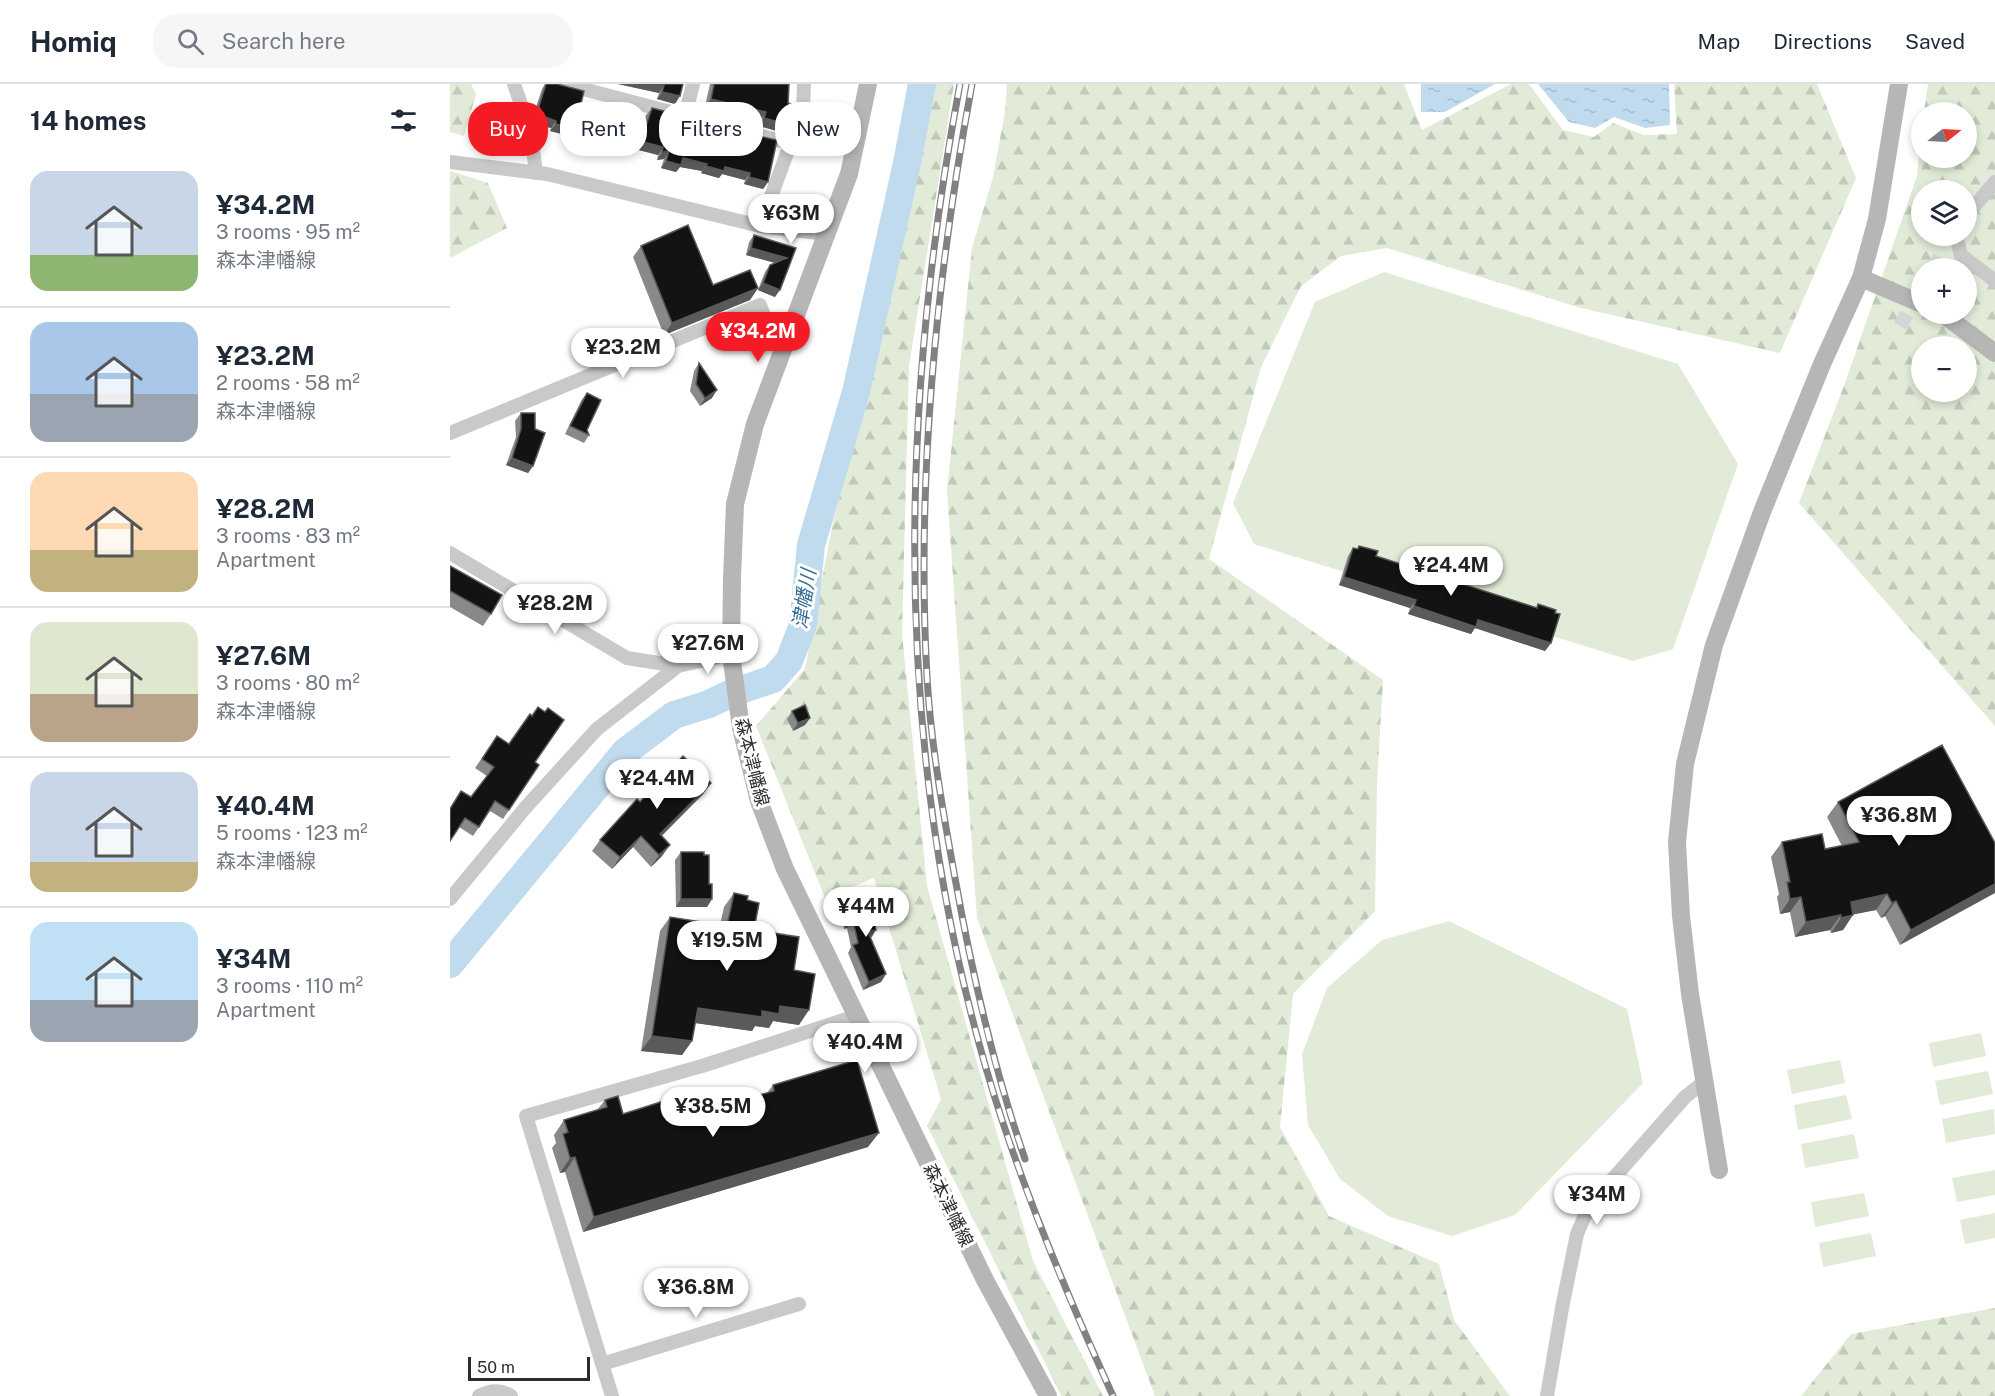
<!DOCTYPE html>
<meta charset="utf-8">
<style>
:root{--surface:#fff;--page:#f6f6f7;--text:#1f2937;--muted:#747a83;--line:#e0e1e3;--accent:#f51b25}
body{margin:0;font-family:"Public Sans","Noto Sans JP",sans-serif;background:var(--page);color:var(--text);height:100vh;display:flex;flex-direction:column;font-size:22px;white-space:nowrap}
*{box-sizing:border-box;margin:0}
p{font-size:20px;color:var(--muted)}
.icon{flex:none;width:33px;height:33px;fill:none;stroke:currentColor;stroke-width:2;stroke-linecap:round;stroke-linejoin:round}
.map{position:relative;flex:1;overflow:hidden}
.details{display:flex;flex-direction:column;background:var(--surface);width:450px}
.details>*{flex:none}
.top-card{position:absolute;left:18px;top:18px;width:570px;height:54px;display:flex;gap:12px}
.needle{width:39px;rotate:72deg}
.buttons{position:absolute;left:1461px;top:18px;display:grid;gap:12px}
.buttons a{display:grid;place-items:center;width:66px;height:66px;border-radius:50%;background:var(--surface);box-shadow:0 3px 9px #0003;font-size:30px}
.scale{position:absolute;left:18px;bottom:15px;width:122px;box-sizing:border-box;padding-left:6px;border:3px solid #2c2c2c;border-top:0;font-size:16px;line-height:21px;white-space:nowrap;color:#2c2c2c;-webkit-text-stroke:4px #fff;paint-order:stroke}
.price{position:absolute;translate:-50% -51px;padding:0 14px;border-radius:21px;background:#fff;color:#222;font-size:20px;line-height:39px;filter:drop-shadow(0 2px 3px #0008)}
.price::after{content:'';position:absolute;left:50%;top:36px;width:18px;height:14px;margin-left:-9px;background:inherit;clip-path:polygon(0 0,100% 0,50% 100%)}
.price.current{background:var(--accent);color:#fff}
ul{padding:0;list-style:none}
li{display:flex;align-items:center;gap:18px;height:150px;padding:0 30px}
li+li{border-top:2px solid var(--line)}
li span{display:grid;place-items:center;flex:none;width:168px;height:120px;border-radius:18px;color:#555}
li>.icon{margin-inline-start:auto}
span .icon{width:72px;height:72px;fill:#fffc;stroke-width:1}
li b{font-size:26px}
h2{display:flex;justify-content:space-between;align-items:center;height:72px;padding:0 30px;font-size:26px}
.chip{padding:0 21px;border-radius:24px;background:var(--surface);box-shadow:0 3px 9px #0003;font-size:21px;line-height:54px}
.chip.current{background:var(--accent);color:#fff}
header{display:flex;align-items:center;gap:36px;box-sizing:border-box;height:84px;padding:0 30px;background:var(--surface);border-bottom:2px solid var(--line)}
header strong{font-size:28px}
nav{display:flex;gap:33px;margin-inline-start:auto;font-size:21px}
.search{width:420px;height:54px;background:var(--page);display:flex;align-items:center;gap:15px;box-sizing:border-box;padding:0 21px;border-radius:24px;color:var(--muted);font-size:22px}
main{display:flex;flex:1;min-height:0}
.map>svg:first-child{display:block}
.forest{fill:url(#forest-firs);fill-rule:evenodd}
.pitch{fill:#e1ebd7}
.water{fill:url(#water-ripples)}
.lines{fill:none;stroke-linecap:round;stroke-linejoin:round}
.river{stroke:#c1dbee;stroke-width:28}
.street-tunnel{stroke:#d5d5d5;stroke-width:14;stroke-dasharray:14 7;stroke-linecap:butt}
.street{stroke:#c9c9c9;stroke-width:14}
.secondary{stroke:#b6b6b6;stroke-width:18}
.rail-casing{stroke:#818181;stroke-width:7}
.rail{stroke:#fff;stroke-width:4.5;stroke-dasharray:14;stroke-linecap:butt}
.wall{fill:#898989}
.shaded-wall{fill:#5a5a5a}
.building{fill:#131313;stroke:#5a5a5a;stroke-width:1.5}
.labels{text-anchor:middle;stroke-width:6;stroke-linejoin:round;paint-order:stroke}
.street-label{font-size:18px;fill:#2c2c2c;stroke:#fff}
.water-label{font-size:20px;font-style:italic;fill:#336c94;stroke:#fff}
</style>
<header>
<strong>Homiq</strong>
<div class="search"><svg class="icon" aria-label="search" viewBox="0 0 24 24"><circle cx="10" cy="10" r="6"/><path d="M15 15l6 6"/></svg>Search here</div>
<nav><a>Map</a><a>Directions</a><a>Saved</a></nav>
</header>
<main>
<section class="details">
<h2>14 homes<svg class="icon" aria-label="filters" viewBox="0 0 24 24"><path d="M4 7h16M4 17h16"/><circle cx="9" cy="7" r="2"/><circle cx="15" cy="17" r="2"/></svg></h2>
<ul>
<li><span style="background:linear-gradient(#c9d6e8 70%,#8fb573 0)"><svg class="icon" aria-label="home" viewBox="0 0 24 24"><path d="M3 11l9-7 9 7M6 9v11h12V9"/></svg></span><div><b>¥34.2M</b><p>3 rooms · 95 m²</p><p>森本津幡線</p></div></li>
<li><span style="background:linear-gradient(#a9c7e8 60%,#9aa5b1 0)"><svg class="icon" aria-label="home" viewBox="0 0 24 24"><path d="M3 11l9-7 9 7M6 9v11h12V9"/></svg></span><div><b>¥23.2M</b><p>2 rooms · 58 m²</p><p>森本津幡線</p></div></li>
<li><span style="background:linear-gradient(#ffd9b3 65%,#c2b280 0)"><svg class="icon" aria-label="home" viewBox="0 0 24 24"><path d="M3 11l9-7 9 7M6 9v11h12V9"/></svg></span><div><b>¥28.2M</b><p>3 rooms · 83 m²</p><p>Apartment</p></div></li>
<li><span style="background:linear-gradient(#dfe7d0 60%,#b9a48a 0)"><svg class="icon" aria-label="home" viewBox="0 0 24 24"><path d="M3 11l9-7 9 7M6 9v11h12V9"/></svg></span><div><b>¥27.6M</b><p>3 rooms · 80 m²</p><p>森本津幡線</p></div></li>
<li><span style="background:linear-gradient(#c9d6e8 75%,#c2b280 0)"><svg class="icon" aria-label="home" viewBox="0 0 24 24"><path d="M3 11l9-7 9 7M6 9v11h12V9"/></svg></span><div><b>¥40.4M</b><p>5 rooms · 123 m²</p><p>森本津幡線</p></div></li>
<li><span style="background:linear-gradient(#bfe0f5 65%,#9aa5b1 0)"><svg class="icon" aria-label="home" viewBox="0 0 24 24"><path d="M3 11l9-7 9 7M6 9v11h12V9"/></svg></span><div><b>¥34M</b><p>3 rooms · 110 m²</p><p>Apartment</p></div></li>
</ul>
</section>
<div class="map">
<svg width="1545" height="1312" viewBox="0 0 1545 1312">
<defs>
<pattern id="forest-firs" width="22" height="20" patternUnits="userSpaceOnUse" patternTransform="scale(1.5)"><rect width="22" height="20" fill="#e1ebd7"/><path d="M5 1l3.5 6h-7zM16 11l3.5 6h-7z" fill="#c1cab9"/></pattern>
<pattern id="water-ripples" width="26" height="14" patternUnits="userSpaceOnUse" patternTransform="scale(1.5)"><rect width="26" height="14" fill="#c1dbee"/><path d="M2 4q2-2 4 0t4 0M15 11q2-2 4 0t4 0" fill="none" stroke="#a6bccc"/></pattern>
</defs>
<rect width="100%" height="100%" fill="#fff"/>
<!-- forest -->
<g class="forest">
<path d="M0,0H21L26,10L14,52L0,48Z"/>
<path d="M480,0H504L459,282L452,550L477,802L583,1177L653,1312H611L610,1309L477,1042L491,1015L424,794L375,814L306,642L355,585L382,443L452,149Z"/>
<path d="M557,0H954L972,46L1061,0H1079L1113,46L1144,53L1163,39L1194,51L1227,50L1224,0H1367L1406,94L1330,269L1131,224L937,164L891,172L851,202L811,283L759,475L933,596L927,699L925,827L843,910L830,1043L879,1132L989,1180L1004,1236L1060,1312H705L527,834L497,407L522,164L543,93L555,28Z"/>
<path d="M1478,0H1545V642L1349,419L1395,299L1467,92L1471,54L1472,74H1516V28H1474ZM1472,106H1516V152H1472ZM1472,184H1516V230H1472ZM1472,262H1516V308H1472Z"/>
<path d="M0,87L38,99L57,144L0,174Z"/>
<path d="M1545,1224V1312H1351L1401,1250Z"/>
</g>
<!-- pitch -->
<g class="pitch">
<path d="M934,188L1228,280L1288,380L1223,565L1183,577L804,460L783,419L865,218Z"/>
<path d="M999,837L1177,925L1193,999L1065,1131L1002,1152L938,1132L890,1095L858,1041L852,970L877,904L932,856Z"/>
<path d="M1531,949L1536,972L1483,983L1479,959Z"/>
<path d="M1390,976L1395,999L1342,1010L1337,986Z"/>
<path d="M1538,987L1543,1010L1490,1021L1485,997Z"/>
<path d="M1396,1011L1402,1035L1348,1046L1344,1021Z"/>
<path d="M1544,1025L1545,1050L1496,1059L1492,1035Z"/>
<path d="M1404,1050L1409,1074L1355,1084L1351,1060Z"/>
<path d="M1545,1086V1111L1507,1118L1502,1094Z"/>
<path d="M1414,1109L1419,1132L1365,1143L1361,1118Z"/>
<path d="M1545,1129V1154L1515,1160L1510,1136Z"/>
<path d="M1421,1149L1426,1172L1373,1183L1369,1159Z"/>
</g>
<!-- water -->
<g class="water">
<path d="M971,0H1045L995,28H971Z"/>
<path d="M1088,0H1219L1220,41L1195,44L1164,33L1145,44L1119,38Z"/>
</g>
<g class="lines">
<!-- river -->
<path class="river" d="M0,880L175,668L224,631L259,620L282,609L323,595L339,577L353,541L361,461L406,308L457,79L472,0"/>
<!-- street-tunnel -->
<g class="street-tunnel">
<path d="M1484,184L1490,173"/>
<path d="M1450,242L1472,205"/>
</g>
<!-- street -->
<g class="street">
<path d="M64,0L81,49L86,89"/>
<path d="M114,0L339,59"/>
<path d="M235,32L243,0"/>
<path d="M0,78L97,90L310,142L376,150"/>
<path d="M1516,132L1545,98"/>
<path d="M310,142L353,26L354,0"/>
<path d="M1506,152L1511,171L1545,197"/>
<path d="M0,349L310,221L318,242L339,249"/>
<path d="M0,469L177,574L228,582L281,570"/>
<path d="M0,815L76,723L147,645L228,582"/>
<path d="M152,1280L349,1220"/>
<path d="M29,1312C40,1306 50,1305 61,1312"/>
<path d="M162,1312L76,1032L252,982L406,932"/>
<path d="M1097,1312L1112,1224L1127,1150L1139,1122L1235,1013L1254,998"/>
</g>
<!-- secondary -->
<g class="secondary">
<path d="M418,0L399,90L305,340L285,420L282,494L281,570L291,644L309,717L335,785L535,1196L598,1312"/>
<path d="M1411,194L1472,220"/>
<path d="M1493,230L1545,269"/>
<path d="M1269,1086L1240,910L1231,832L1227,758L1235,680L1264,561L1312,428L1372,280L1411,194L1427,135L1449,0"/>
</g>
<!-- rail casing -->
<g class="rail-casing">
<g id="rail">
<path d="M510,0C445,346 442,699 552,1036C583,1130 622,1222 663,1312"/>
<path d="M522,0C486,195 466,395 477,593C481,661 493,728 505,794C522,889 543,983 575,1075"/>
</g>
</g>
<!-- rail -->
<use href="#rail" class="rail"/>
</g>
<!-- wall -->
<g class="wall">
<path d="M95,0H107L131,20L149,32L174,40L178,34L194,39L196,31L202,24L252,57L284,66L287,61L302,65L304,59L309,52L318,98L313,105L294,100L295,96L272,90L269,94L251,89L252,87L230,83L226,88L211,84L214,75L207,76L208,71L163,59L157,71L141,66L144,58L100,47L101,44L87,40L84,29L92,5Z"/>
<path d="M168,0H233L225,20L207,15L209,9Z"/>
<path d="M260,0H339L338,35L333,43L330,42L327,47L309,42L311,35L255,22Z"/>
<path d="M304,151L346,164L325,213L308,206L315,188L320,181L325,179L296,171L299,158Z"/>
<path d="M191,162L263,201L308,204L300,216L214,251L183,173Z"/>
<path d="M249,279L262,314L250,322L240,307L244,287Z"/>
<path d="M137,309V346L139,351L134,359L115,350L131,317Z"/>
<path d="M71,329L85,345L83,382L78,389L56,381L66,353L65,337Z"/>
<path d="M909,462L926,472L1086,523L1088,520L1105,529L1101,559L1095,567L1025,544L1021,550L958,530L960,524L889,501L898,472L903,464L907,465Z"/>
<path d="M0,482L41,530L33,542L0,523Z"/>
<path d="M342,627L360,634L355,641L343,647L337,635Z"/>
<path d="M47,652L89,681L53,735L40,727L23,752L9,743L0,757V724L11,707L21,713L37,692L25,684Z"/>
<path d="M261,699L253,710L212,752V772L201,783L183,763L162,785L142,767L150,756L190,718Z"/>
<path d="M1388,718L1545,759L1450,861L1435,832L1431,834L1426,826L1403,830L1393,846L1381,849L1380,846L1345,853L1340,828L1330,830L1327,813L1329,810L1321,773L1332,758L1375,765L1392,762L1377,733Z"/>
<path d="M231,768L259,800L262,815L257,823H226L225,776Z"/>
<path d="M284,809L297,816L304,846L344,886L349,941L323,937L319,944L305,942L302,947L245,939L242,957L232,971L191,967L210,847L220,833L270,841L274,823Z"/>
<path d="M398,818L421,854L436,890L431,898L413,906L398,869L401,863L397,844L394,845L392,833L394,830L393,825Z"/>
<path d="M323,1001L418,1063L133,1148L115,1088L110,1089L102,1064L106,1059L104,1051L114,1036L147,1026L155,1016L173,1030L253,1041L288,1031V1029L298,1014L317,1009Z"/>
</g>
<!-- shaded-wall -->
<g class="shaded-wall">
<path d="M168,0H208L214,1L209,9Z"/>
<path d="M212,8L230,12L225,20L207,15Z"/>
<path d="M261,15L316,28L311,35L255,22Z"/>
<path d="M93,32L106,37L101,44L87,40Z"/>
<path d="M314,34H334L338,35L333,43L330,42L327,47L309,42Z"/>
<path d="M106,40L149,51L144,58L100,47Z"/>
<path d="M166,51L213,63L208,71L161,59Z"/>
<path d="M147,59L162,64L157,71L141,66Z"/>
<path d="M219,67L214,75L207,76L212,68Z"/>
<path d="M233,74L257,80L252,87L230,83L226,88L211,84L216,77Z"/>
<path d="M256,82L275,83L300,89L295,96L272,90L269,94L251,89Z"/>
<path d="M299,93L318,98L313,105L294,100Z"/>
<path d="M301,164L337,174L333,181L296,171Z"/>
<path d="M313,199L330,206L325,213L308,206Z"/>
<path d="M308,204L300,216L214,251L222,239Z"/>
<path d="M267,306L262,314L250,322L255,314Z"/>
<path d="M62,374L83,382L78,389L56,381Z"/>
<path d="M894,493L966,516L960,524L889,501Z"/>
<path d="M964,522L1028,536L1101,559L1095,567L1025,544L1021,550L958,530Z"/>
<path d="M360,634L355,641L343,647L348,639Z"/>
<path d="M261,699L253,710L202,761L210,750Z"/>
<path d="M191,752L183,763L162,785L170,773Z"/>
<path d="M220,761L212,772L201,783L209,771Z"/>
<path d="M1545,800V809L1450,861L1461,846Z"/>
<path d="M1437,810L1426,826L1391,833L1401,818Z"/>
<path d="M1351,813L1340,828L1330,830L1340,815Z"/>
<path d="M231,815H262L257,823H226Z"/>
<path d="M1446,817L1435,832L1431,834L1442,819Z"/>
<path d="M1391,831L1380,846L1345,853L1356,838Z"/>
<path d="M1403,831L1393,846L1381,849L1391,834Z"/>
<path d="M403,836L397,844L394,845L400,837Z"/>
<path d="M426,846L421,854L418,848Z"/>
<path d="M436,890L431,898L413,906L419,898Z"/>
<path d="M330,922L359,926L349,941L323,937L319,944L305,942L302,947L238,938L248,924L312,927Z"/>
<path d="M202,952L242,957L232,971L191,967Z"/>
<path d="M429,1049L418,1063L133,1148L144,1133Z"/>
<path d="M125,1073L115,1088L110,1089L120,1074Z"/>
</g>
<!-- building -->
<g class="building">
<path d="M96,0H107L134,7L131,20L151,26L149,32L176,41L178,34L197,39L202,24L257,38L252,57L286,66L287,61L305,66L309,52L327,56L318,98L299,93L300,89L275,83L274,87L256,82L257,80L233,74L231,81L216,77L219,67L212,68L213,63L166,51L162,64L147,59L149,51L106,40V37L93,32L89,22Z"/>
<path d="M208,0H233L230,12L212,8L214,1Z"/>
<path d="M264,0H339L338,19L342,20L338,35L334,34L332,39L314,34L316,28L261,15Z"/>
<path d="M238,141L263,201L300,186L308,204L222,239L191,162Z"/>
<path d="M304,151L346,164L330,206L313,199L320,181L337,174L301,164Z"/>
<path d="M249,279L267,306L255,314L246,300Z"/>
<path d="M137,309L151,316L137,346L139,351L120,342Z"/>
<path d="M71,329H85V345L95,349L83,382L62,374L71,345Z"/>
<path d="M909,462L928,467L926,472L1087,524L1088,520L1106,526L1105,529L1110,530L1101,559L1028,536L1026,543L964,522L966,516L894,493L903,464L908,465Z"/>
<path d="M0,482L52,511L41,530L0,507Z"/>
<path d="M355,621L360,634L348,639L342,627Z"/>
<path d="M88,623L95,628L98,624L114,636L85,678L89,681L59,726L45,717L29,743L15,734L0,757V725L11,707L21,713L44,683L32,675L47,652L59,660L80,630L82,632Z"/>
<path d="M1492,661L1545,759V800L1461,846L1446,817L1442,819L1437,810L1401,818L1403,831L1391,834V831L1356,838L1351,813L1340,815L1337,798H1340L1332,758L1372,750L1375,765L1409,758L1388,718Z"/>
<path d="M233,672L261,699L210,750L220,761L209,771L191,752L170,773L150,756L187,715L190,718Z"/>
<path d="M231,768H254V771H259V800H262V815H231Z"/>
<path d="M284,809L298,812L297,816L309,819L304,846L349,853L344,886L365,890L359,926L330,922L329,930L312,927V933L248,924L242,957L202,952L220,833L277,842Z"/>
<path d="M419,813L426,846L418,848L436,890L419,898L403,861L408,859L403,836L400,837L397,826L400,825L398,818Z"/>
<path d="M407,976L429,1049L144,1133L125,1073L120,1074L113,1050L118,1048L114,1036L157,1023L155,1016L168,1012L173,1030L242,1008L253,1041L302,1027L298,1014L324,1007L323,1001Z"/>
</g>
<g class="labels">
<!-- street labels -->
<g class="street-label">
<text transform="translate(302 678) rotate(76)" y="6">森本津幡線</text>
<text transform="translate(498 1121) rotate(64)" y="6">森本津幡線</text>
</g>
<!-- water labels -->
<g class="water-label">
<text transform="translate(354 515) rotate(-81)" y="7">津幡川</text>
</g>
</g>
</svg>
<div class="buttons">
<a><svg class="needle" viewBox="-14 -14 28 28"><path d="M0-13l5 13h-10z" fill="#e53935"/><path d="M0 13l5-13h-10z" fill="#747a83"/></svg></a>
<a><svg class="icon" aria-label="layers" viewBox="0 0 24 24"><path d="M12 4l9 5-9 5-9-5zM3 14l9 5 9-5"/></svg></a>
<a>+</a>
<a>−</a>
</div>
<div class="scale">50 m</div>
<b class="price" style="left:341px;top:161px">¥63M</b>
<b class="price current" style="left:308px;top:279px">¥34.2M</b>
<b class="price" style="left:173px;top:295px">¥23.2M</b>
<b class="price" style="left:1001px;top:513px">¥24.4M</b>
<b class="price" style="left:105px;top:551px">¥28.2M</b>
<b class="price" style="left:258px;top:591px">¥27.6M</b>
<b class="price" style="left:207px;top:726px">¥24.4M</b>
<b class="price" style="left:1449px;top:763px">¥36.8M</b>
<b class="price" style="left:416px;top:854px">¥44M</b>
<b class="price" style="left:277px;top:888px">¥19.5M</b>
<b class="price" style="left:415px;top:990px">¥40.4M</b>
<b class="price" style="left:263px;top:1054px">¥38.5M</b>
<b class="price" style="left:1147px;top:1142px">¥34M</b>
<b class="price" style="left:246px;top:1235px">¥36.8M</b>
<div class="top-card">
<a class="chip current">Buy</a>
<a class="chip">Rent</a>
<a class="chip">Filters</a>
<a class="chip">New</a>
</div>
</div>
</main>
